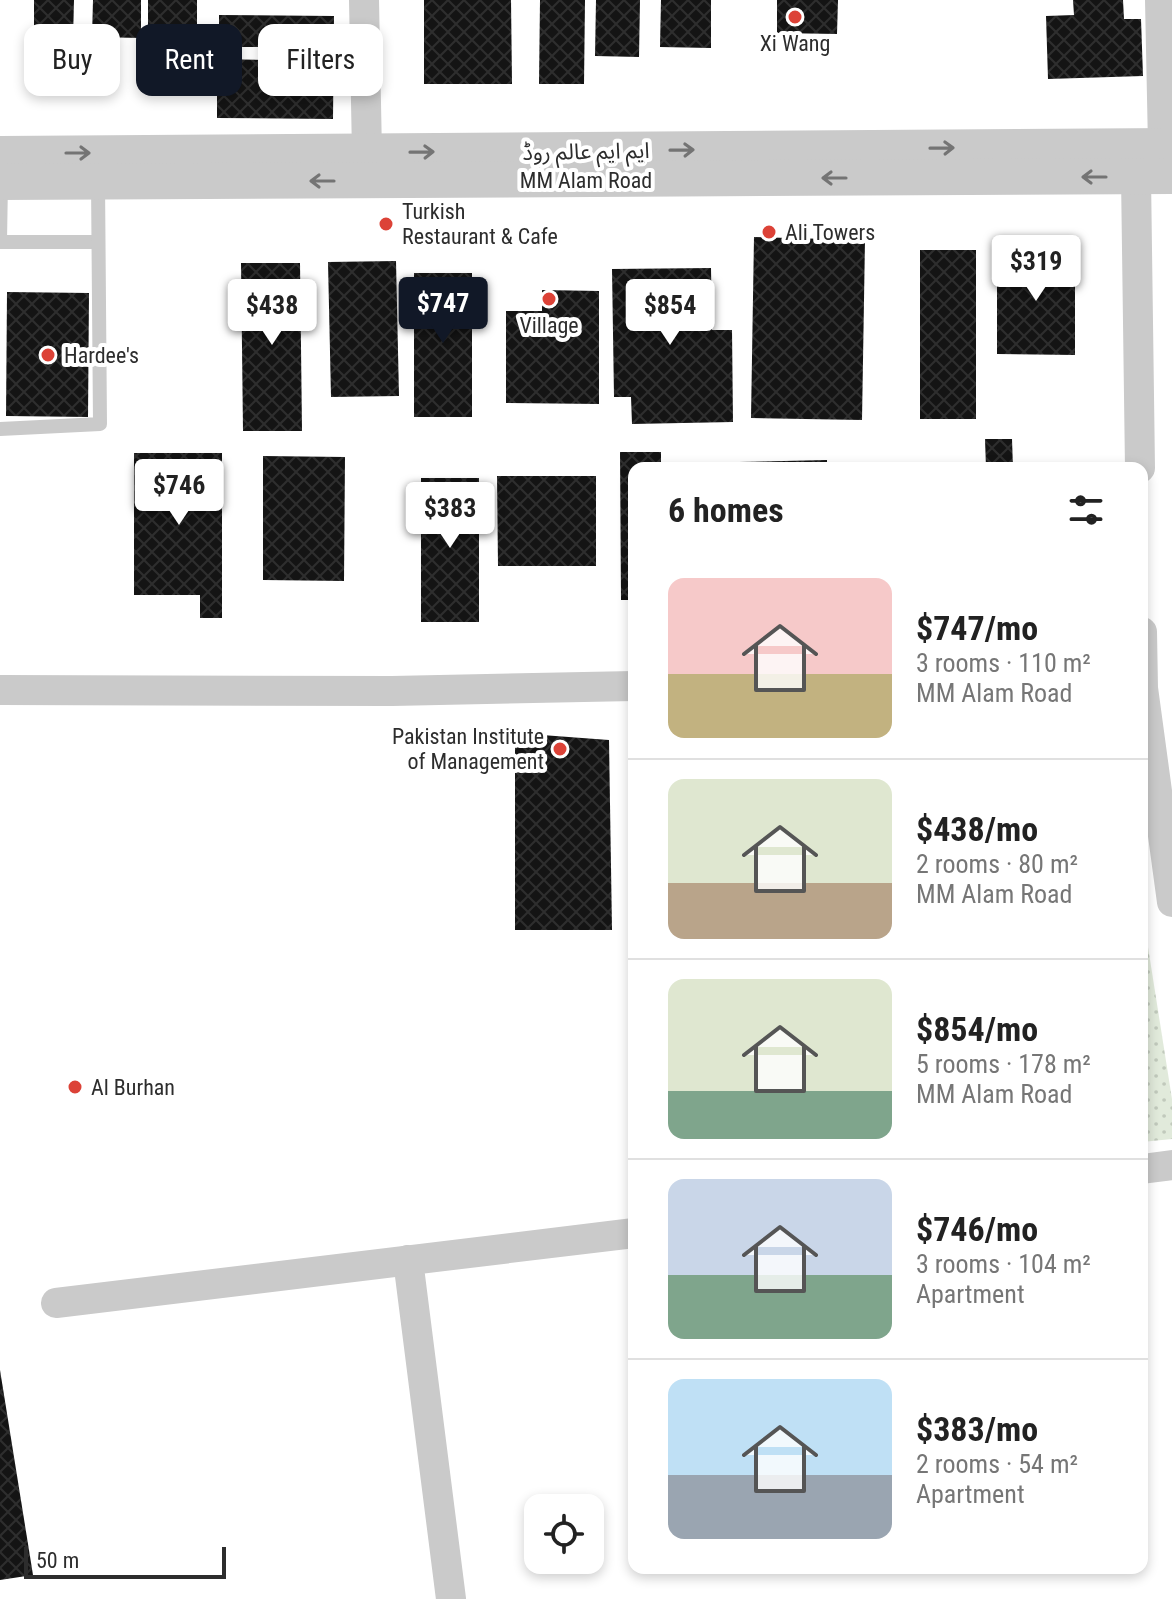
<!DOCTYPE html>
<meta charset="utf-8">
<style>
:root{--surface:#fff;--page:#f2f2f2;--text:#222;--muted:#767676;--line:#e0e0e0;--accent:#111827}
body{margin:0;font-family:"Roboto Condensed","Noto Sans Arabic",sans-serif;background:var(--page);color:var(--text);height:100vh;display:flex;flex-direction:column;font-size:30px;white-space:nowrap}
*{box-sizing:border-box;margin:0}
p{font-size:26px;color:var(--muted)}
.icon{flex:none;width:44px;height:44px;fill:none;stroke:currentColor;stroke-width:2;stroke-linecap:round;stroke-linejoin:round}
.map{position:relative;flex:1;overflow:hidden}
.sheet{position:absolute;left:628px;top:462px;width:520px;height:1112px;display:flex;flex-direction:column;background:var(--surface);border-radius:16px;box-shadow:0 4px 12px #0003}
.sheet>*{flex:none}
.top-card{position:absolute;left:24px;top:24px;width:484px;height:72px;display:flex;gap:16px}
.tools{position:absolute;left:524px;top:1494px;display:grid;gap:16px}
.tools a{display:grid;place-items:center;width:80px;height:80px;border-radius:16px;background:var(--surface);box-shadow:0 4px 12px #0003;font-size:40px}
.scale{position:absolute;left:24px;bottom:20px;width:202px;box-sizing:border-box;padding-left:8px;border:4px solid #2d2d2d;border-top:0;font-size:22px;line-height:28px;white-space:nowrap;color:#2d2d2d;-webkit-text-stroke:6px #fff;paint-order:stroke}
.price{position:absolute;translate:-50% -68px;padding:0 18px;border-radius:8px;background:#fff;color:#222;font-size:26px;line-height:52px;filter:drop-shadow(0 2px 4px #0008)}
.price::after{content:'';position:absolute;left:50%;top:48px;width:24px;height:18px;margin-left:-12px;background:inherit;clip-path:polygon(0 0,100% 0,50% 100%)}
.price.current{background:var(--accent);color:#fff}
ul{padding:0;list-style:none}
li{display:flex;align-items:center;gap:24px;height:200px;padding:0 40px}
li+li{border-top:2px solid var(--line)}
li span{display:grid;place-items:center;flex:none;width:224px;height:160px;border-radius:16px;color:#555}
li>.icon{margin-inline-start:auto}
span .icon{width:96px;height:96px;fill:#fffc;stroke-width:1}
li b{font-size:34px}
h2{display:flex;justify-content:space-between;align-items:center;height:96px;padding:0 40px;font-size:34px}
.tag{padding:0 28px;border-radius:16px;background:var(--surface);box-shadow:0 4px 12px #0003;font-size:28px;line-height:72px}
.tag.current{background:var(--accent);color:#fff}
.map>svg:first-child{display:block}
.park{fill:url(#park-dots)}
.building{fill:url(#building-cross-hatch)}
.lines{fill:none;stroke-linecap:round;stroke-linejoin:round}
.service{stroke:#cacaca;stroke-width:14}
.minor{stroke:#cacaca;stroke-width:30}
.tertiary{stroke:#cacaca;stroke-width:36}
.oneway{stroke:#747474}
.poi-dot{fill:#dc4237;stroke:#fff;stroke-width:3}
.labels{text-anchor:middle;stroke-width:8;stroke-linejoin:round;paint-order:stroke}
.poi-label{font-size:22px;fill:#2d2d2d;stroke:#fff;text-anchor:start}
.street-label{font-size:22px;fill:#2d2d2d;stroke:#fff}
</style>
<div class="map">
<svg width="1172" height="1599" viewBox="0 0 1172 1599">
<defs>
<pattern id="park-dots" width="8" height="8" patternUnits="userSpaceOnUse" patternTransform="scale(2)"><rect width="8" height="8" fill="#e1eadb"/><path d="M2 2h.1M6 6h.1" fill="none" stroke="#c1c9bc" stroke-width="1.8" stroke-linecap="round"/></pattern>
<pattern id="building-cross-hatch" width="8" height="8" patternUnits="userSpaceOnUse" patternTransform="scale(2)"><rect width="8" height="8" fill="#141414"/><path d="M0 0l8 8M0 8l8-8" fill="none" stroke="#2e2e2e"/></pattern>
</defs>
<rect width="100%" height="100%" fill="#fff"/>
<!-- park -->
<path class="park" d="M1142,909L1172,1099V1139L1142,1142Z"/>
<!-- building -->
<g class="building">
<path d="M34,0H74L73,40L34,39Z"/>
<path d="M93,0H141V38L92,37Z"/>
<rect x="148" y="0" width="49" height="29"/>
<path d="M424,0H511L512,84H424Z"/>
<path d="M540,0H585L584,84H539Z"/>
<path d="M596,0H640L639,57L595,56Z"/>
<path d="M661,0H711V48L660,47Z"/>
<path d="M777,0H838L837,34L777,33Z"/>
<path d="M1073,0H1123L1124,19H1141L1143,76L1048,79L1046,16L1074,15Z"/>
<path d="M219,15L334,16L333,119L217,118V59L267,60V47H219Z"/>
<path d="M754,237L865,240L862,420L751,418Z"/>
<rect x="920" y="250" width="56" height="169"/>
<path d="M997,252H1075V355L997,354Z"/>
<path d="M396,261L399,396L331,397L328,262Z"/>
<path d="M241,263H300L302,431H243Z"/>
<path d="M711,268L712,330H732L733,422L632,424L631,397H614L612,269Z"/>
<rect x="414" y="273" width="58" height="144"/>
<path d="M542,290L599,291V404L506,403V311H542Z"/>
<path d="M7,292L89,293L88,417L6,416Z"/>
<path d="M985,439H1012L1013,468H986Z"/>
<path d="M620,452H661V468H634V600H621Z"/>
<path d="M134,453H222V618H200V595H134Z"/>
<path d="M263,456L345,457L344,581L263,580Z"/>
<path d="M827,460V468H739V462Z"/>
<path d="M497,476H596V566H498Z"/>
<rect x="421" y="478" width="58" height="144"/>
<path d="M515,733L609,740L612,930H515Z"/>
<path d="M0,1370L33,1575L0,1580Z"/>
</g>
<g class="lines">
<!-- service -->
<g class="service">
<path d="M0,241L1,182"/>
<path d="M0,242H97"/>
<path d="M0,429L100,424L98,182"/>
</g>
<!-- minor -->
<g class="minor">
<path d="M364,0L367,153"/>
<path d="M1160,0L1163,146"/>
<path d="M1136,176L1140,468"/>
<path d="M1142,632L1143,688L1172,902"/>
<path d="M0,690L392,691L634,686"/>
<path d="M1142,1169L1172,1165"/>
<path d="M408,1260L451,1599"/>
<path d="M56,1303L634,1233"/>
</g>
<!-- tertiary -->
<g class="tertiary">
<path d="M0,154L1172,146"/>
<path d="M0,182L1172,176"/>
</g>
</g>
<!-- one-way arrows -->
<defs><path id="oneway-shaft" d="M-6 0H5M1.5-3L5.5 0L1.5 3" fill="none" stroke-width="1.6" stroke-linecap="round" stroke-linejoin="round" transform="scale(2)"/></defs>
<g class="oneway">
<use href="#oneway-shaft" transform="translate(942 148) rotate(-1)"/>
<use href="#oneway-shaft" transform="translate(682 150) rotate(-1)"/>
<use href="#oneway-shaft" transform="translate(422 152) rotate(-1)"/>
<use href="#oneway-shaft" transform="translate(78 153)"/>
<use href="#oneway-shaft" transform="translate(1094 177) rotate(180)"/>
<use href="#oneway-shaft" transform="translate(834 178) rotate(180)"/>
<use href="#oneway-shaft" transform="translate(322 181) rotate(-180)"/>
</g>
<!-- markers -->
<g class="poi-dot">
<circle cx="795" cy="17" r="8"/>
<circle cx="386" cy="224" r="8"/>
<circle cx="769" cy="232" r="8"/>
<circle cx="549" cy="299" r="8"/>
<circle cx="48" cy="355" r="8"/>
<circle cx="560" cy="749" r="8"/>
<circle cx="75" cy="1087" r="8"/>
</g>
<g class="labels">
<!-- poi labels -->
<g class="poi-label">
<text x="795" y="51" text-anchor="middle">Xi Wang</text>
<text x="402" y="219">Turkish<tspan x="402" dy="25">Restaurant &amp; Cafe</tspan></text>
<text x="785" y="240">Ali Towers</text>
<text x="549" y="333" text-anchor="middle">Village</text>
<text x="64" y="363">Hardee's</text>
<text x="544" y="744" text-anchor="end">Pakistan Institute<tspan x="544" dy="25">of Management</tspan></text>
<text x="91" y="1095">Al Burhan</text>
</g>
<!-- street labels -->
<g class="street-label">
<text transform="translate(586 151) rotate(-1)" y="8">ایم ایم عالم روڈ</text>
<text x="586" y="188">MM Alam Road</text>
</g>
</g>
</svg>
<div class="tools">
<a><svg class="icon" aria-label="locate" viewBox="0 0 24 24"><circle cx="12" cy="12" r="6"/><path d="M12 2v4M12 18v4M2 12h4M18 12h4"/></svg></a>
</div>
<div class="scale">50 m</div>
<b class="price" style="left:1036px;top:303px">$319</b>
<b class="price current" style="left:443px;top:345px">$747</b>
<b class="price" style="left:272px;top:347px">$438</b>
<b class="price" style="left:670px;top:347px">$854</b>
<b class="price" style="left:179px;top:527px">$746</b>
<b class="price" style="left:450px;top:550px">$383</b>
<div class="top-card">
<a class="tag">Buy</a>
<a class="tag current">Rent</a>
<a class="tag">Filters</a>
</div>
<section class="sheet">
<h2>6 homes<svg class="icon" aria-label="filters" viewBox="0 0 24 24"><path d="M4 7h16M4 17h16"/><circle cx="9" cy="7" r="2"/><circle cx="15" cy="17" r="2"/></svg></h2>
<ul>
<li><span style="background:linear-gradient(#f6c9c9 60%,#c2b280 0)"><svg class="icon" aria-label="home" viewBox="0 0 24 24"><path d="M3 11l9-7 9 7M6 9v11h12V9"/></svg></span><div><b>$747/mo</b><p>3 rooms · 110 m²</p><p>MM Alam Road</p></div></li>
<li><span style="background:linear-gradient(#dfe7d0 65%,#b9a48a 0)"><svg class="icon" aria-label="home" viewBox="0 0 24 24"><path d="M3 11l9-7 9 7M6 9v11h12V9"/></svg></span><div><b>$438/mo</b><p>2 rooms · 80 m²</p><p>MM Alam Road</p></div></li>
<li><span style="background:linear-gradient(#dfe7d0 70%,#7fa58c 0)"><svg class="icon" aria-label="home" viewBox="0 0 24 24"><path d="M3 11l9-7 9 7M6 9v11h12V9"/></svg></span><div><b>$854/mo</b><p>5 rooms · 178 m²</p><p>MM Alam Road</p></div></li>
<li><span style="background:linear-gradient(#c9d6e8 60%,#7fa58c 0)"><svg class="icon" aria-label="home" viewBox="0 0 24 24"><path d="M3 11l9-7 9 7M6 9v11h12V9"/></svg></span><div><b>$746/mo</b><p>3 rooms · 104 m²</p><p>Apartment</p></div></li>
<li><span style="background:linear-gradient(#bfe0f5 60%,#9aa5b1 0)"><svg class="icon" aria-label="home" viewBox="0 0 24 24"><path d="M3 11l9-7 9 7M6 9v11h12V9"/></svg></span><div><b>$383/mo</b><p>2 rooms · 54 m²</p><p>Apartment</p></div></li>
</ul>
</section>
</div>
